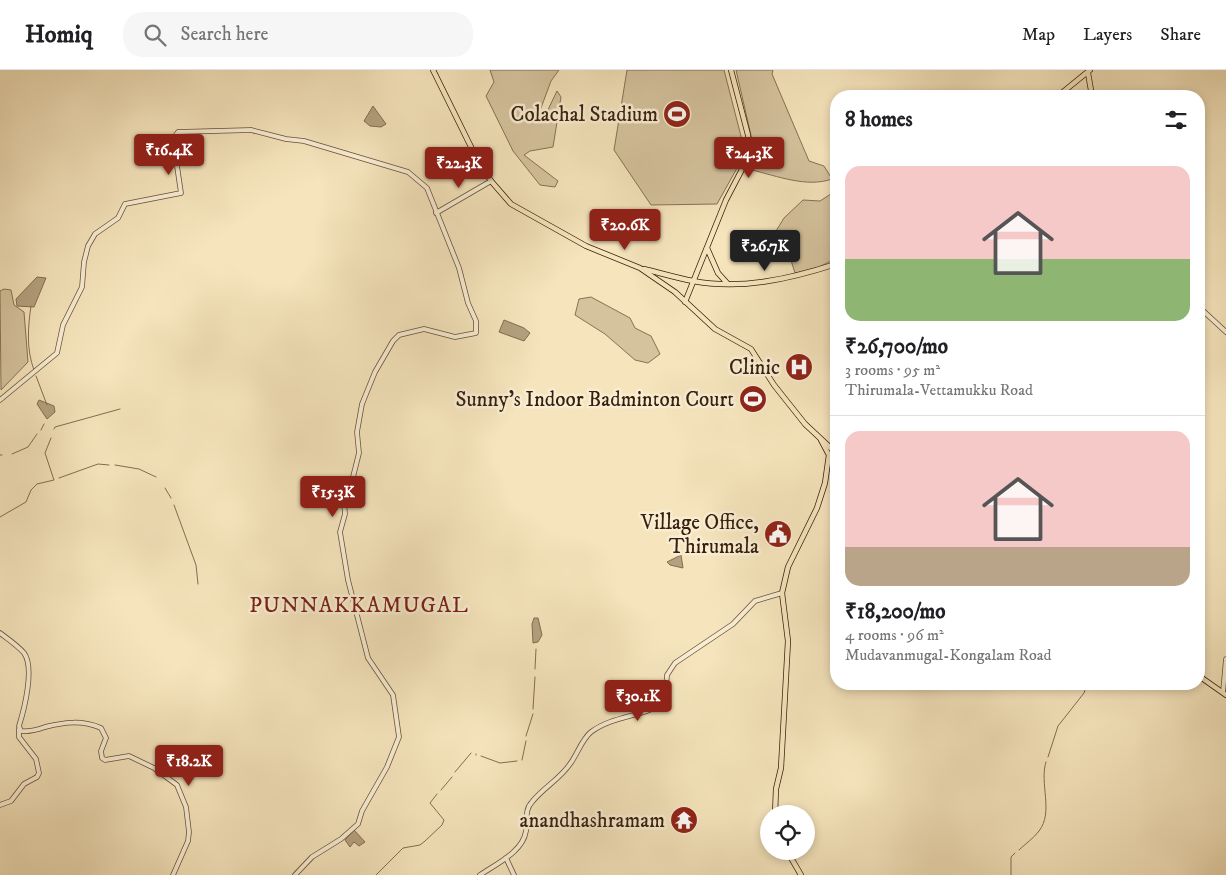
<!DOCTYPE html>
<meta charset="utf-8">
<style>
:root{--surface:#fff;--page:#f6f6f6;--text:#202124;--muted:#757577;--line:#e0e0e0;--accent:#8f2418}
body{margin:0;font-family:"IM FELL DW Pica",serif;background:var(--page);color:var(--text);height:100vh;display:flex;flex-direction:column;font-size:19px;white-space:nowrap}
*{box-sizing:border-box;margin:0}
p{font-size:16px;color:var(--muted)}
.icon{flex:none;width:28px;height:28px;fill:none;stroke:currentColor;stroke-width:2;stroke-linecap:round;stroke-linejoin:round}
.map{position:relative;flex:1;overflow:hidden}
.details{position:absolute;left:830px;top:20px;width:375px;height:600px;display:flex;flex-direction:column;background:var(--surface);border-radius:20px;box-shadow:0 2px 8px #0003}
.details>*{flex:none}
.fabs{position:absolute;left:760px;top:735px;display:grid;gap:10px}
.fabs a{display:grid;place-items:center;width:55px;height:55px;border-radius:50%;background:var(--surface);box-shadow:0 2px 8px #0003;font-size:25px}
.price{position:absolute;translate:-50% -42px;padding:0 11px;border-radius:5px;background:var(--accent);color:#fff;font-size:16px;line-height:32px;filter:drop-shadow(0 1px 2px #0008)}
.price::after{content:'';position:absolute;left:50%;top:30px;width:15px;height:11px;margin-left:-8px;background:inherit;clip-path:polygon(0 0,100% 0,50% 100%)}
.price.on{background:#222;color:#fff}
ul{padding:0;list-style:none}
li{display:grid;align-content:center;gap:10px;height:265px;padding:0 15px}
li+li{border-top:1px solid var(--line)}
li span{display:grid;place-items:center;height:155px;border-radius:15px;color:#555}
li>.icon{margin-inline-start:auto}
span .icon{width:90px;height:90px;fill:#fffc;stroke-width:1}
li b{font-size:21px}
h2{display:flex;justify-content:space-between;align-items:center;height:60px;padding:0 15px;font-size:21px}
header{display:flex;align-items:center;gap:30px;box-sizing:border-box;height:70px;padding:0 25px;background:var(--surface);border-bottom:1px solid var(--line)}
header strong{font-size:24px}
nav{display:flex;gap:28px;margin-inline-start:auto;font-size:18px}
.search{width:350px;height:45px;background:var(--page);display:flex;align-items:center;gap:12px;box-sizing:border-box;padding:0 18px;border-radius:20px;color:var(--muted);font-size:19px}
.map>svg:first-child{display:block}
.green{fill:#d5c39e;stroke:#867155}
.water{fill:#b5a180;stroke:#836d52}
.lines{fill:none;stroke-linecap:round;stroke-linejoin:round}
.stream{stroke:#836d52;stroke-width:1}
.minor-casing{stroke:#675038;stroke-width:5.5}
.major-casing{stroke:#381f0c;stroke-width:6}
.minor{stroke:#f8edd3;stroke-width:4}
.major{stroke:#f5e4bc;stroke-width:4.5}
.labels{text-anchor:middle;stroke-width:5;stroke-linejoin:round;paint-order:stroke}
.poi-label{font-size:21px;fill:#381f0c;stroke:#f8edd3;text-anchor:end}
.neighbourhood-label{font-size:22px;letter-spacing:1px;fill:#7a1f14;stroke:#f8edd3}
</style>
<header>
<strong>Homiq</strong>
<div class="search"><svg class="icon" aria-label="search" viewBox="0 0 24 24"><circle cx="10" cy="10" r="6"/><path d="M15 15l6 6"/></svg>Search here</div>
<nav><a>Map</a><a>Layers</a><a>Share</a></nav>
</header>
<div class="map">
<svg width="1226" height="805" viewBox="0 0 1226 805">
<rect width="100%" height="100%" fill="#f5e4bc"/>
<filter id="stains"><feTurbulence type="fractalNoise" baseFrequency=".004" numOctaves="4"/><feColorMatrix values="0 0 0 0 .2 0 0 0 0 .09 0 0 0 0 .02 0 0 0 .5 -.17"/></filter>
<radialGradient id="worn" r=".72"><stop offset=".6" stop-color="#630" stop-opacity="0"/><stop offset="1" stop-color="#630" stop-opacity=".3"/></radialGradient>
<!-- green -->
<g class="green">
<path d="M490,0H559L551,11L538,46L544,48L557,21L561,27L553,77L530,81L524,85L558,111L555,117L540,115L513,81L486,26L494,12Z"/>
<path d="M627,0H724L743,74L741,91L717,134L651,135L614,80Z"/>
<path d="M736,0H773L772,4L809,91L824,96L832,109C807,118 777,106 752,100L753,74Z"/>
<path d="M834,122L833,190L819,197L795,203L788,181L779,174L763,176L759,170L776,161L784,148L803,130L820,131Z"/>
<path d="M4,219L11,220L14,235L24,242L28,292L1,320L0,221Z"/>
<path d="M591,227L630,248L635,258L651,266L660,284L648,293L635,290L605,264L575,245L579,229Z"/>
</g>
<!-- water -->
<g class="water">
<path d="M373,36L386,54L381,57L370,56L364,51Z"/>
<path d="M37,207L46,208L34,237L17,236L16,229Z"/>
<path d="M504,250L524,258L530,263L524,271L499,262Z"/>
<path d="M39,330L54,336L55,342L47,349L37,334Z"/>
<path d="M681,485L683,498L670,495L667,492Z"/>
<path d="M534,548H538L542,565L538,572L533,573L532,554Z"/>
<path d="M354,760L365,772L359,776L354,772L350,777L345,770Z"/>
</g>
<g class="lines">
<!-- stream -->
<g class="stream">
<path d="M31,236C28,257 26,279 34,300"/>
<path d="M36,306L47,335"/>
<path d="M54,359L55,357L120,339"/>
<path d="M41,360L44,354"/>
<path d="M12,384L28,377L37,364"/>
<path d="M0,385H2"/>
<path d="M115,395L139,399L156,407"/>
<path d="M59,408L98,394L109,395"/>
<path d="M165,418L171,428"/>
<path d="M174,435L196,495L198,514"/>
<path d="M0,447L26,432L31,420L37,414L54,410L45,383L51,368"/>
<path d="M535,599L536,579"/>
<path d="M533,639L535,607"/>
<path d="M526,666L533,644"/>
<path d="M476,684V685"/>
<path d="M481,686L500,693L517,691"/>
<path d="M1048,687L1058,656L1084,623L1087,614"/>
<path d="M522,690L526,671"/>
<path d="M455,702L471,683"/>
<path d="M441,720L452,707"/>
<path d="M1019,780C1025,774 1034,768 1039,761C1054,742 1039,713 1046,692"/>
<path d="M376,805L403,778L420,775L425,771L442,755L444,750L430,733L437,724"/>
<path d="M1011,805V787L1015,783"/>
</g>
<!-- minor casing -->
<g class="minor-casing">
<g id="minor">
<path d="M436,143L491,111"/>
<path d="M1199,237L1226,262"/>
<path d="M0,330L57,283L63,255L82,217L84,192L88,176L95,164L118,148L125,134L181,123L173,69L178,62L251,60L286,69L304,71L408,102L427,118L459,198L468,233L476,251V263L455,267L424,259L399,265L393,271L375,302L362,334L357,362L359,383L351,415L343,420L345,444L340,462L348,510L368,588L393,625L399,667L387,697L362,741L358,754L341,769L312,787L295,805"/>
<path d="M0,563C8,569 18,576 24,583C35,598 24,640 19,656L21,661C29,662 37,660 45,657C65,652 82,650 101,658L106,668L101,681L102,688L105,690L129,686L154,698L177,715L186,737L189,762L188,771L173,805"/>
<path d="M1223,622L1226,589"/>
<path d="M0,735L11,731L24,714L37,707L39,703L36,689L19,667V659"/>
<path d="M506,788L514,805"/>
<path d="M480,805C496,794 523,782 526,761C528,751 524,740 532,732C543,718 560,709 570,694C577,685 582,669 591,662C614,645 644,647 665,632L667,605L675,593L733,554L755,531L782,523"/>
</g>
</g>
<!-- major casing -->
<g class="major-casing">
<g id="major">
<path d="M433,0L476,87L491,111L511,134L586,176L640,198L675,222L715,259L751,279L774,315L805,354L836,383"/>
<path d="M1088,3L1092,26"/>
<path d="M1064,23L1088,26"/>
<path d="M1058,26L1090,0"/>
<path d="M707,178L718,203L727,213"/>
<path d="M644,199C660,203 677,208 693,211C741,220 790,209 836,194"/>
<path d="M685,232L726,130L749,86L748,65L731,0"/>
<path d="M1199,606L1226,625"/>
<path d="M775,744L776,719L781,698L788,571L782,523L788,497L817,438L825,413L829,385L821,370"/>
<path d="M787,781L801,805"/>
</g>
</g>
<!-- minor -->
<use href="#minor" class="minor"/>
<!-- major -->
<use href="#major" class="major"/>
</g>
<!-- icons -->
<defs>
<g id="stadium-disc" transform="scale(1.4375)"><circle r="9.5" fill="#8f2418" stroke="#f8edd3"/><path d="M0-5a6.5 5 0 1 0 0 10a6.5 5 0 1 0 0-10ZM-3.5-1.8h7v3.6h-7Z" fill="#fff"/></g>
<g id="hospital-disc" transform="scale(1.4375)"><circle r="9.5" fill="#8f2418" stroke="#f8edd3"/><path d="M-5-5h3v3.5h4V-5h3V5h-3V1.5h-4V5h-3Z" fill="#fff"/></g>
<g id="civic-disc" transform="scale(1.4375)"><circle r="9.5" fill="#8f2418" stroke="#f8edd3"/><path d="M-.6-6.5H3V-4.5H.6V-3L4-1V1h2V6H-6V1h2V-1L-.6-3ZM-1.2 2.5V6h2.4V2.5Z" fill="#fff"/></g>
<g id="temple-disc" transform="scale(1.4375)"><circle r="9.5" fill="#8f2418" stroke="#f8edd3"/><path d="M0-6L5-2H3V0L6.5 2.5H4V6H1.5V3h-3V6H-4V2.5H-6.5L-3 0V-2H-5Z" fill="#fff"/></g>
</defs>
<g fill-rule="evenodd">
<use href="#stadium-disc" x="677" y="44"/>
<use href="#hospital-disc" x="799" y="297"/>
<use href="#stadium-disc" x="753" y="329"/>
<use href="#civic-disc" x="778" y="464"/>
<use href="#temple-disc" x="684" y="750"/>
</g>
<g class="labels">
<!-- poi labels -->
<g class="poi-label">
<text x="658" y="51">Colachal Stadium</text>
<text x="780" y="304">Clinic</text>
<text x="734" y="336">Sunny's Indoor Badminton Court</text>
<text x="759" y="459">Village Office,<tspan x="759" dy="24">Thirumala</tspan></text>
<text x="665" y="757">anandhashramam</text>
</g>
<!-- neighbourhood labels -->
<g class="neighbourhood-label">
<text x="359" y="542">PUNNAKKAMUGAL</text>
</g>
</g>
<rect width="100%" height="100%" filter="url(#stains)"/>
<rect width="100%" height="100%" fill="url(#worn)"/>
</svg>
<div class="fabs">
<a><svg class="icon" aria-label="locate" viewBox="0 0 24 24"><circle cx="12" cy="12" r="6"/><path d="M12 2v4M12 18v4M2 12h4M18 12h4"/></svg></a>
</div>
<b class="price" style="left:169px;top:106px">₹16.4K</b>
<b class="price" style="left:749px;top:109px">₹24.3K</b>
<b class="price" style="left:459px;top:119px">₹22.3K</b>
<b class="price" style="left:625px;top:181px">₹20.6K</b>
<b class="price on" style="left:765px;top:202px">₹26.7K</b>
<b class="price" style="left:333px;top:448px">₹15.3K</b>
<b class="price" style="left:638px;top:652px">₹30.1K</b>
<b class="price" style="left:189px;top:717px">₹18.2K</b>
<section class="details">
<h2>8 homes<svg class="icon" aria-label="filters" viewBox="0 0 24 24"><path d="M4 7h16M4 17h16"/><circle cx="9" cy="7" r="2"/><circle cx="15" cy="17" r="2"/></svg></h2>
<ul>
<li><span style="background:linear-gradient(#f6c9c9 60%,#8fb573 0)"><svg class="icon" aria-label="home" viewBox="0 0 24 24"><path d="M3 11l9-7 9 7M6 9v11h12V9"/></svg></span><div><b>₹26,700/mo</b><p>3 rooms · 95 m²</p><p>Thirumala-Vettamukku Road</p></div></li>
<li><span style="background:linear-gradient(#f6c9c9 75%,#b9a48a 0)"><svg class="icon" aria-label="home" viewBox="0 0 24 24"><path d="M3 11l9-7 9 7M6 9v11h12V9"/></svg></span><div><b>₹18,200/mo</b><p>4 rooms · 96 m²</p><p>Mudavanmugal-Kongalam Road</p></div></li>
</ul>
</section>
</div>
